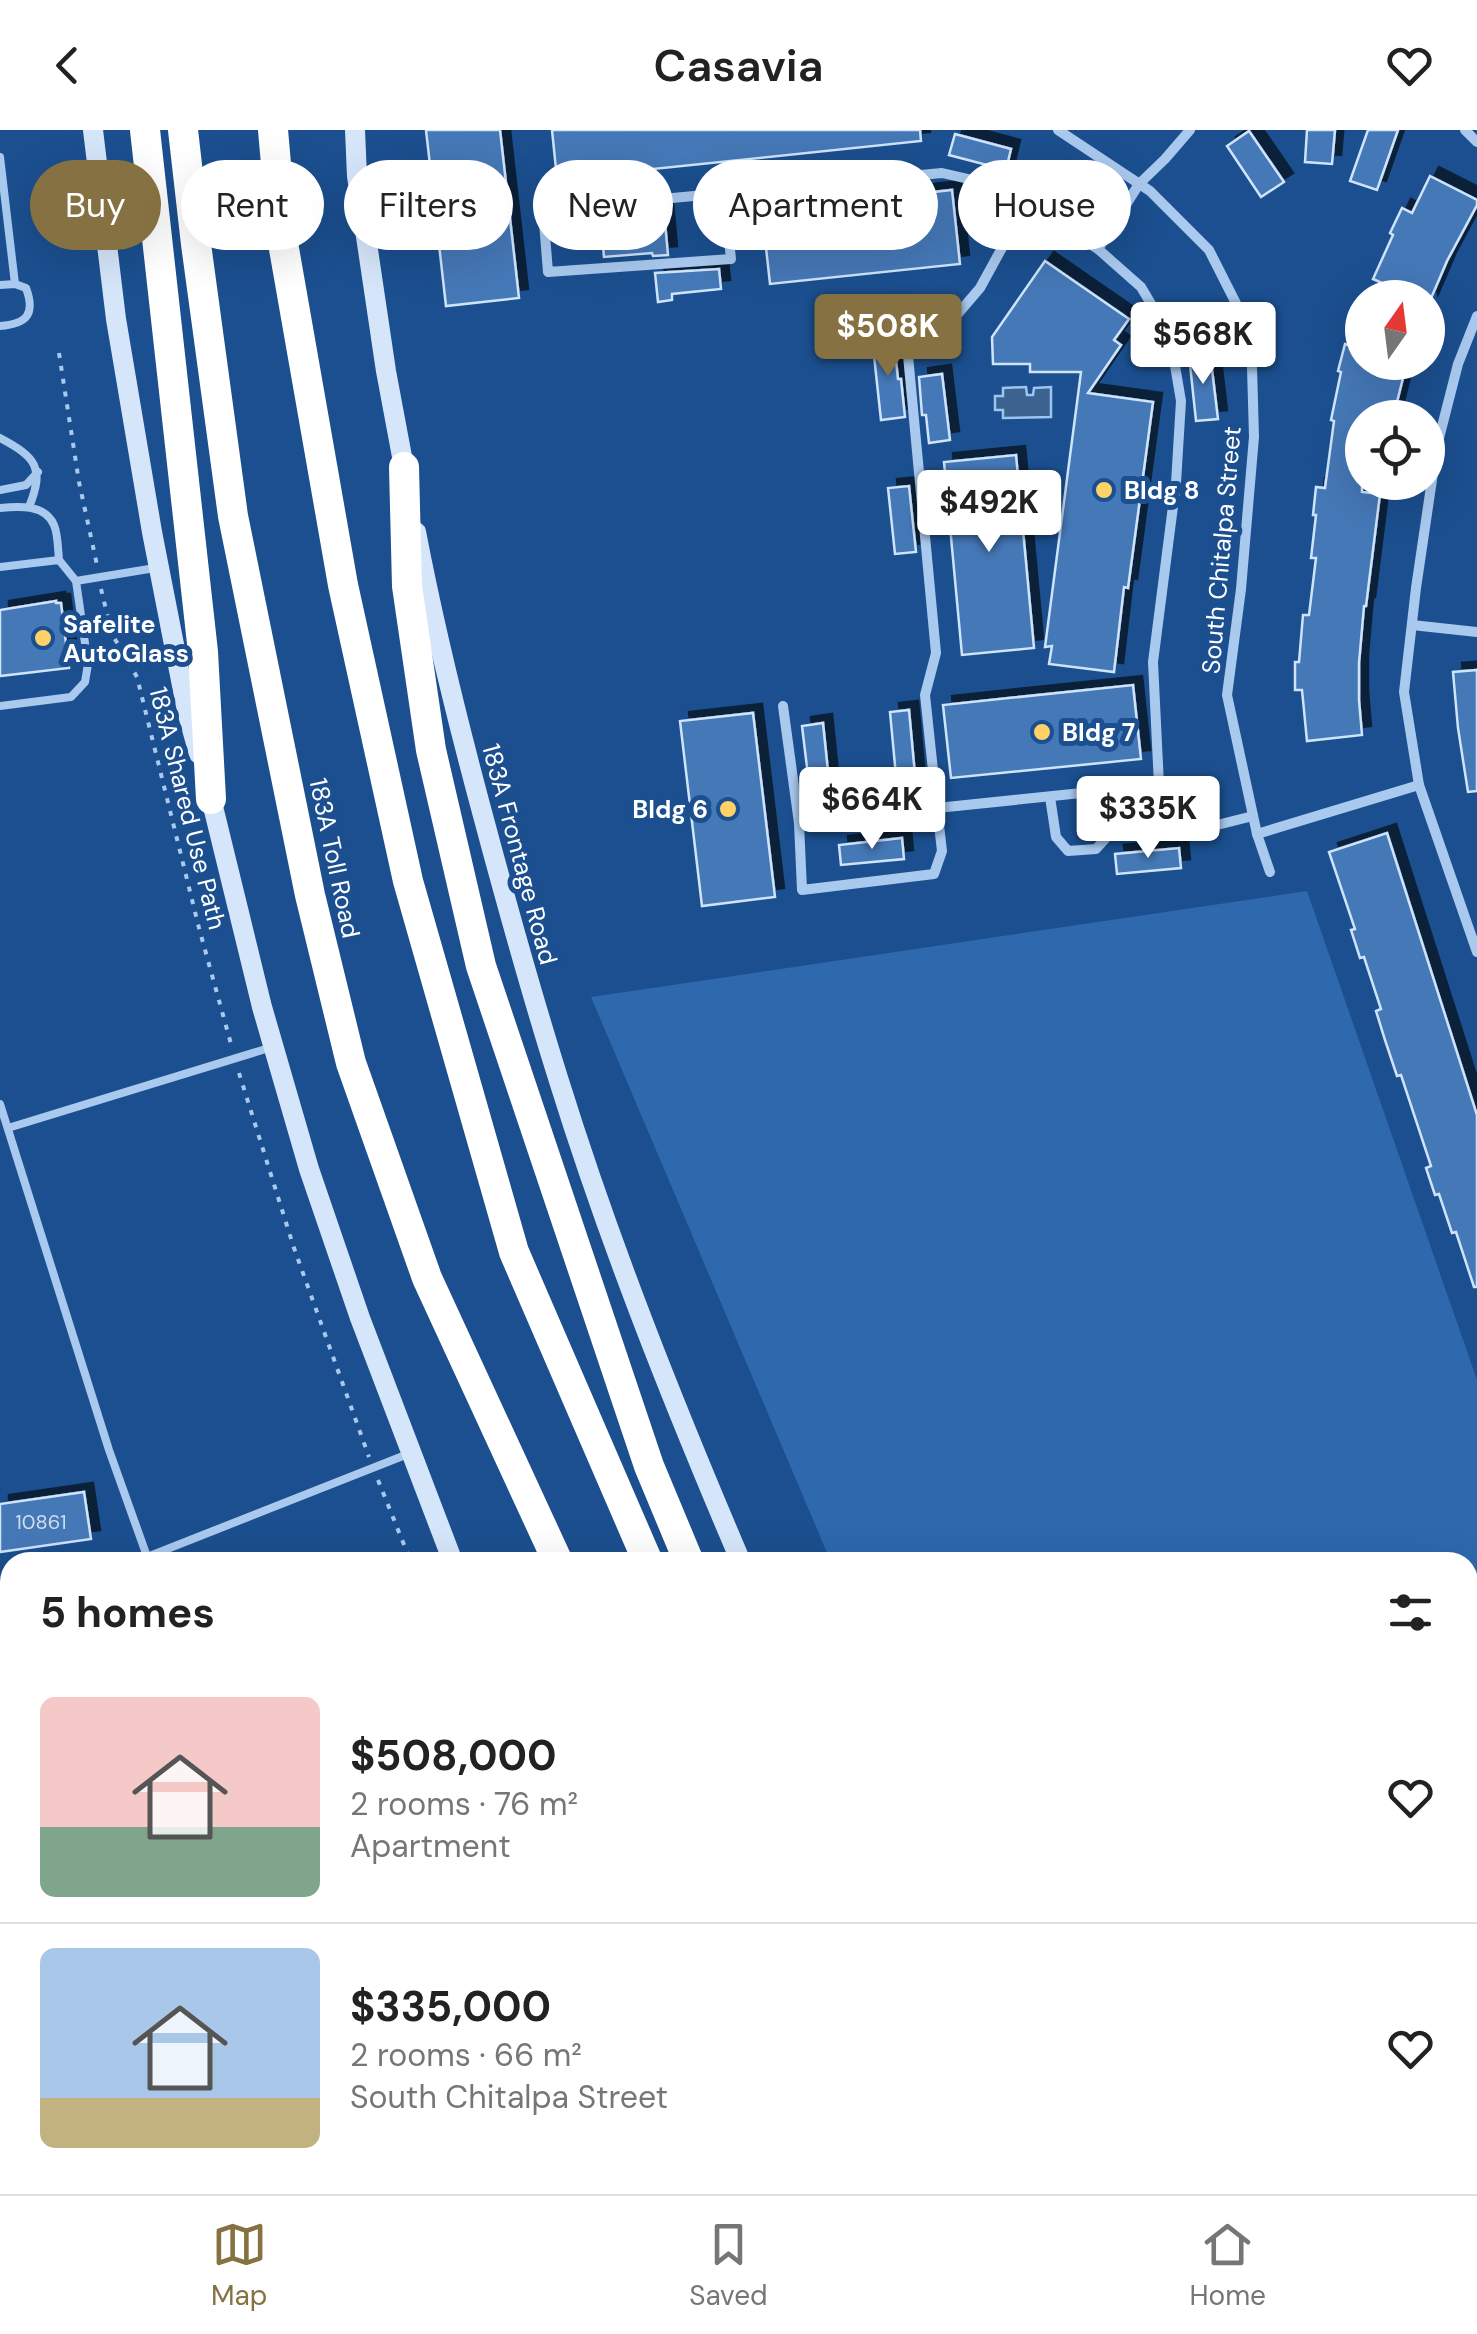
<!DOCTYPE html>
<meta charset="utf-8">
<style>
:root{--surface:#fff;--page:#f6f6f6;--text:#222;--muted:#767676;--line:#e0e0e0;--accent:#857141}
body{margin:0;font-family:"DM Sans",sans-serif;background:var(--page);color:var(--text);height:100vh;display:flex;flex-direction:column;font-size:38px;white-space:nowrap}
*{box-sizing:border-box;margin:0}
p{font-size:32px;color:var(--muted)}
.icon{flex:none;width:55px;height:55px;fill:none;stroke:currentColor;stroke-width:2;stroke-linecap:round;stroke-linejoin:round}
.map{position:relative;flex:1;overflow:hidden}
.drawer{position:absolute;left:0px;top:1422px;width:1478px;height:642px;display:flex;flex-direction:column;background:var(--surface);border-radius:30px 30px 0 0;box-shadow:0 10px 40px #0002}
.drawer>*{flex:none}
.banner{position:absolute;left:30px;top:30px;width:1418px;height:90px;display:flex;gap:20px}
.needle{width:65px;rotate:14deg}
.controls{position:absolute;left:1345px;top:150px;display:grid;gap:20px}
.controls a{display:grid;place-items:center;width:100px;height:100px;border-radius:50%;background:var(--surface);box-shadow:0 10px 40px #0002;font-size:50px}
.price{position:absolute;translate:-50% -85px;padding:0 22px;border-radius:10px;background:#fff;color:#222;font-size:32px;line-height:65px;filter:drop-shadow(0 2px 5px #0008)}
.price::after{content:'';position:absolute;left:50%;top:60px;width:30px;height:22px;margin-left:-15px;background:inherit;clip-path:polygon(0 0,100% 0,50% 100%)}
.price.on{background:var(--accent);color:#fff}
ul{padding:0;list-style:none}
li{display:flex;align-items:center;gap:30px;height:250px;padding:0 40px}
li+li{border-top:2px solid var(--line)}
li span{display:grid;place-items:center;flex:none;width:280px;height:200px;border-radius:15px;color:#555}
li>.icon{margin-inline-start:auto}
span .icon{width:120px;height:120px;fill:#fffc;stroke-width:1}
li b{font-size:42px}
h2{display:flex;justify-content:space-between;align-items:center;height:120px;padding:0 40px;font-size:42px}
.pill{padding:0 35px;border-radius:45px;background:var(--surface);box-shadow:0 10px 40px #0002;font-size:35px;line-height:90px}
.pill.on{background:var(--accent);color:#fff}
header{display:flex;justify-content:space-between;align-items:center;height:130px;padding:0 40px;background:var(--surface);font-size:45px;font-weight:600}
.tab-bar{display:flex;justify-content:space-around;align-items:center;height:140px;border-top:2px solid var(--line);background:var(--surface);font-size:28px;color:var(--muted)}
.tab-bar a{display:grid;justify-items:center;gap:5px}
.tab-bar .on{color:var(--accent)}
.map>svg:first-child{display:block}
.green{fill:#2e69ad}
.water{fill:#3c6290;stroke:#9cc4f0;stroke-width:2.5}
.building{fill:#4478b7;stroke:#cfe3fa;stroke-width:2.5;filter:url(#shadow)}
.lines{fill:none;stroke-linecap:round;stroke-linejoin:round}
.path{stroke:#a9c9ee;stroke-width:4;stroke-dasharray:5 8;stroke-linecap:butt}
.service{stroke:#a9c9ee;stroke-width:8}
.minor{stroke:#a9c9ee;stroke-width:10}
.secondary{stroke:#d6e6fa;stroke-width:20}
.motorway{stroke:#fff;stroke-width:30}
.poi-dot{fill:#ffd166;stroke:#1b4f8f;stroke-width:4}
.labels{text-anchor:middle;stroke-width:10;stroke-linejoin:round;paint-order:stroke}
.number-label{font-size:20px;fill:#d0dded}
.poi-label{font-size:25px;font-weight:bold;fill:#fff;stroke:#1b4f8f;text-anchor:start}
.street-label{font-size:25px;fill:#fff;stroke:#1b4f8f}
</style>
<header><svg class="icon" aria-label="back" viewBox="0 0 24 24"><path d="M15 5l-7 7 7 7"/></svg>Casavia<svg class="icon" aria-label="heart" viewBox="0 0 24 24"><path d="M12 20l-8-8c-3-5 5-10 8-4 3-6 11-1 8 4z"/></svg></header>
<div class="map">
<svg width="1477" height="2064" viewBox="0 0 1477 2064">
<defs>
<filter id="shadow"><feDropShadow dx="9" dy="-9" stdDeviation="0" flood-color="#0009"/></filter>
</defs>
<rect width="100%" height="100%" fill="#1b4f8f"/>
<!-- green -->
<path class="green" d="M1307,761L1477,1250V2064H1170L1165,2055H1468V1432H831L591,867Z"/>
<!-- water -->
<path class="water" d="M1026,257L1027,265H1033L1034,258L1051,257V287L1003,288V280H995V266H1003V258Z"/>
<!-- building -->
<g class="building">
<path d="M426,0H500L519,168L446,176Z"/>
<path d="M552,0H920L921,11L557,49Z"/>
<path d="M1307,0H1335L1332,34L1305,32Z"/>
<path d="M1368,0H1398L1377,60L1350,51Z"/>
<path d="M1249,1L1284,52L1261,67L1227,16Z"/>
<path d="M955,4L1011,19L1006,40L949,25Z"/>
<path d="M1430,46L1477,70V75L1447,131L1429,173L1428,168H1416L1373,149L1393,105L1390,103L1402,78L1412,83Z"/>
<path d="M952,60L960,134L770,154L762,81Z"/>
<path d="M664,82L668,125L653,126L652,123L604,127L600,88Z"/>
<path d="M1045,131L1129,189L1114,210L1121,215L1088,263L1153,272L1128,458L1124,457L1114,542L1049,534L1052,516L1045,517L1081,242H1030V234H993L992,207Z"/>
<path d="M719,139L721,159L672,164V170L658,172L655,143Z"/>
<path d="M893,205L898,249H901L905,287L881,290L872,207Z"/>
<path d="M1345,214L1362,219V232H1407L1393,288H1362V362L1380,364L1366,476H1364L1359,533V570L1362,605L1307,611L1302,560H1295V532H1299L1303,485H1309L1316,428H1311L1316,385H1313L1316,357L1325,358L1334,291L1331,290L1341,242L1338,241Z"/>
<path d="M1210,223L1218,289L1196,291L1189,225Z"/>
<path d="M942,244L950,310L929,313L926,285H922L919,247Z"/>
<path d="M1016,325L1034,518L962,525L944,332Z"/>
<path d="M909,356L916,422L895,424L888,358Z"/>
<path d="M56,471V473H61L69,538L0,546V480Z"/>
<path d="M1477,540V661L1468,662L1458,598L1453,542Z"/>
<path d="M1133,555L1141,629L951,648L943,575Z"/>
<path d="M909,580L915,645L896,646L890,582Z"/>
<path d="M753,583L775,767L702,776L680,591Z"/>
<path d="M823,593L829,651L809,654L802,596Z"/>
<path d="M1387,703L1477,985V1157H1474L1456,1102L1452,1103L1439,1064L1435,1065L1426,1038L1431,1036L1401,945L1397,946L1385,910L1376,881L1381,879L1364,827L1360,828L1351,800L1355,799L1329,722Z"/>
<path d="M902,708L904,729L841,735L839,715Z"/>
<path d="M1179,718L1181,738L1117,744L1115,724Z"/>
<path d="M84,1362L91,1409L0,1422V1374Z"/>
</g>
<g class="lines">
<!-- path -->
<g class="path">
<path d="M59,223L79,352L97,435"/>
<path d="M101,459L112,504L137,547L199,798L231,914"/>
<path d="M239,943L294,1118L369,1327"/>
<path d="M378,1350L411,1432"/>
<path d="M713,2055L718,2064"/>
</g>
<!-- service -->
<g class="service">
<path d="M0,27L15,154"/>
<path d="M0,155L15,154L26,158C36,185 26,194 0,196"/>
<path d="M0,308C36,327 45,338 29,377"/>
<path d="M0,360L26,355L38,342"/>
<path d="M0,378C18,376 45,374 54,395C58,404 58,419 59,430"/>
<path d="M0,437L59,430L76,451"/>
<path d="M0,576L71,567L85,552L88,534L76,451L155,438"/>
<path d="M0,974L109,1320L149,1432"/>
<path d="M8,998L269,918"/>
<path d="M147,1427L408,1324"/>
</g>
<!-- minor -->
<g class="minor">
<path d="M1058,0L1150,61L1209,120L1251,203L1254,307L1241,459L1227,565L1257,704L1270,742"/>
<path d="M1465,0L1477,12"/>
<path d="M724,63L731,129L548,142L543,80L942,43L999,56L1098,119L1139,54L1165,29L1190,0"/>
<path d="M1026,74L980,158L956,186L916,199L907,215L936,523L925,565L937,678L1159,655L1170,687L1193,701L1253,686"/>
<path d="M1098,119L1141,157L1170,206L1181,271L1176,353L1153,532L1159,655"/>
<path d="M1477,186L1458,234L1437,316L1416,458L1404,562L1419,655L1477,822"/>
<path d="M1412,495L1477,502"/>
<path d="M783,576L799,693L937,678L942,721L934,744L802,760L799,693"/>
<path d="M1050,667L1056,707L1068,721L1096,719L1106,708L1114,660"/>
<path d="M1257,704L1419,655"/>
</g>
<!-- secondary -->
<g class="secondary">
<path d="M93,0L116,189L152,402L187,581L199,624"/>
<path d="M355,0L357,46L386,241L406,348"/>
<path d="M416,402C434,496 457,589 482,682C506,772 531,862 559,951C610,1115 674,1275 741,1432"/>
<path d="M208,656L262,877L309,1039L360,1188L453,1432"/>
<path d="M756,2055L761,2064"/>
<path d="M1064,2055L1070,2064"/>
</g>
<!-- motorway -->
<g class="motorway">
<path d="M145,0L203,522L211,669"/>
<path d="M183,0L196,114L233,386L310,765L351,933L427,1148L558,1432"/>
<path d="M273,0L283,113L343,455L408,751L514,1122L648,1432"/>
<path d="M404,337L407,456L431,620L481,836L649,1336L689,1432"/>
<path d="M816,2055L822,2064"/>
<path d="M864,2055L869,2064"/>
<path d="M969,2055L974,2064"/>
</g>
</g>
<!-- markers -->
<g class="poi-dot">
<circle cx="1104" cy="360" r="10"/>
<circle cx="43" cy="508" r="10"/>
<circle cx="1042" cy="602" r="10"/>
<circle cx="728" cy="679" r="10"/>
</g>
<g class="labels">
<!-- number labels -->
<g class="number-label">
<text x="41" y="1399">10861</text>
</g>
<!-- poi labels -->
<g class="poi-label">
<text x="1124" y="369">Bldg 8</text>
<text x="63" y="503">Safelite<tspan x="63" dy="29">AutoGlass</tspan></text>
<text x="1062" y="611">Bldg 7</text>
<text x="708" y="688" text-anchor="end">Bldg 6</text>
</g>
<!-- street labels -->
<g class="street-label">
<text transform="translate(1221 420) rotate(-85)" y="9">South Chitalpa Street</text>
<text transform="translate(188 678) rotate(76)" y="9">183A Shared Use Path</text>
<text transform="translate(520 724) rotate(75)" y="9">183A Frontage Road</text>
<text transform="translate(335 728) rotate(78)" y="9">183A Toll Road</text>
</g>
</g>
</svg>
<div class="controls">
<a><svg class="needle" viewBox="-14 -14 28 28"><path d="M0-13l5 13h-10z" fill="#e53935"/><path d="M0 13l5-13h-10z" fill="#767676"/></svg></a>
<a><svg class="icon" aria-label="locate" viewBox="0 0 24 24"><circle cx="12" cy="12" r="6"/><path d="M12 2v4M12 18v4M2 12h4M18 12h4"/></svg></a>
</div>
<b class="price on" style="left:888px;top:249px">$508K</b>
<b class="price" style="left:1203px;top:257px">$568K</b>
<b class="price" style="left:989px;top:425px">$492K</b>
<b class="price" style="left:872px;top:722px">$664K</b>
<b class="price" style="left:1148px;top:731px">$335K</b>
<div class="banner">
<a class="pill on">Buy</a>
<a class="pill">Rent</a>
<a class="pill">Filters</a>
<a class="pill">New</a>
<a class="pill">Apartment</a>
<a class="pill">House</a>
</div>
<section class="drawer">
<h2>5 homes<svg class="icon" aria-label="filters" viewBox="0 0 24 24"><path d="M4 7h16M4 17h16"/><circle cx="9" cy="7" r="2"/><circle cx="15" cy="17" r="2"/></svg></h2>
<ul>
<li><span style="background:linear-gradient(#f6c9c9 65%,#7fa58c 0)"><svg class="icon" aria-label="home" viewBox="0 0 24 24"><path d="M3 11l9-7 9 7M6 9v11h12V9"/></svg></span><div><b>$508,000</b><p>2 rooms · 76 m²</p><p>Apartment</p></div><svg class="icon" aria-label="heart" viewBox="0 0 24 24"><path d="M12 20l-8-8c-3-5 5-10 8-4 3-6 11-1 8 4z"/></svg></li>
<li><span style="background:linear-gradient(#a9c7e8 75%,#c2b280 0)"><svg class="icon" aria-label="home" viewBox="0 0 24 24"><path d="M3 11l9-7 9 7M6 9v11h12V9"/></svg></span><div><b>$335,000</b><p>2 rooms · 66 m²</p><p>South Chitalpa Street</p></div><svg class="icon" aria-label="heart" viewBox="0 0 24 24"><path d="M12 20l-8-8c-3-5 5-10 8-4 3-6 11-1 8 4z"/></svg></li>
</ul>
</section>
</div>
<nav class="tab-bar">
<a class="on"><svg class="icon" aria-label="map" viewBox="0 0 24 24"><path d="M3 6l6-2 6 2 6-2v14l-6 2-6-2-6 2zM9 4v14M15 6v14"/></svg>Map</a>
<a><svg class="icon" aria-label="saved" viewBox="0 0 24 24"><path d="M7 4h10v16l-5-4-5 4z"/></svg>Saved</a>
<a><svg class="icon" aria-label="home" viewBox="0 0 24 24"><path d="M3 11l9-7 9 7M6 9v11h12V9"/></svg>Home</a>
</nav>
